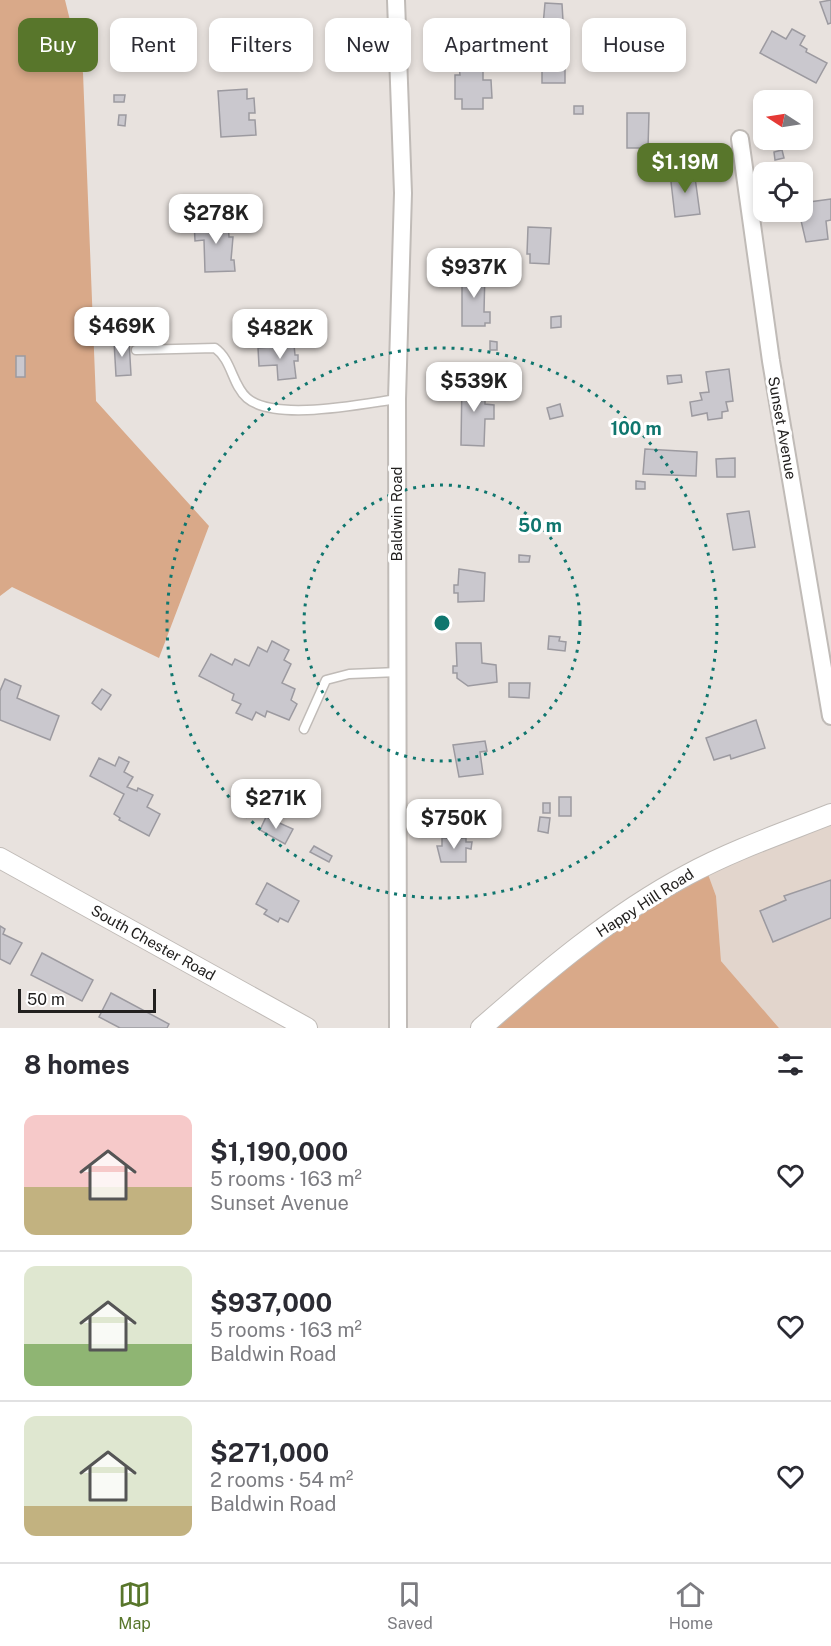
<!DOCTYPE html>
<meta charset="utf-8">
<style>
:root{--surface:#fff;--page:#f2f2f3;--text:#2b2b33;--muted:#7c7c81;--line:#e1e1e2;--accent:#58762b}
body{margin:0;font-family:"Public Sans",sans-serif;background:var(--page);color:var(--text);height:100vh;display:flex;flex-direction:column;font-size:22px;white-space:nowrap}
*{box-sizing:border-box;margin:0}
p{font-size:20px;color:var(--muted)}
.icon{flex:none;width:33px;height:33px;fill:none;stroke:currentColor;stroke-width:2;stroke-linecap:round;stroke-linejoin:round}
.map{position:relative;height:1028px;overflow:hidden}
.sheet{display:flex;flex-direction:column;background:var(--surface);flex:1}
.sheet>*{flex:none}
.top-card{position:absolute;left:18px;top:18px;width:795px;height:54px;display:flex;gap:12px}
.needle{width:39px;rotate:282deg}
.controls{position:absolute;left:753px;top:90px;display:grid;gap:12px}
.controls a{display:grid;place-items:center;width:60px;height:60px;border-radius:12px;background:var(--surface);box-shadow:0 3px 9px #0003;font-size:30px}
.scale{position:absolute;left:18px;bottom:15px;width:138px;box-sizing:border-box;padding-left:6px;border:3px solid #22201f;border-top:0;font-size:16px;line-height:21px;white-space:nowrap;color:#22201f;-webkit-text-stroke:4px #fff;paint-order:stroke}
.price{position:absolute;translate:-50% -51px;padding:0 14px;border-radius:12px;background:#fff;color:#222;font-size:20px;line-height:39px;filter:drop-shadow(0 2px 3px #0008)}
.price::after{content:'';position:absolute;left:50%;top:36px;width:18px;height:14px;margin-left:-9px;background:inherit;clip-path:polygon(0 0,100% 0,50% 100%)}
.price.selected{background:var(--accent);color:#fff}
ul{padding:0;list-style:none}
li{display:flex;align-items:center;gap:18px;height:150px;padding:0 24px}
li+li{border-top:2px solid var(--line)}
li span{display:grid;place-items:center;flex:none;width:168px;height:120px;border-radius:12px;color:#555}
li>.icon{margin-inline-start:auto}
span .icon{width:72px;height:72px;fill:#fffc;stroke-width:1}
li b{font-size:26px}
h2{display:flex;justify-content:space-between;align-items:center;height:72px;padding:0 24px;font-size:26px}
.chip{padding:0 21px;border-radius:12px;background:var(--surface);box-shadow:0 3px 9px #0003;font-size:21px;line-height:54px}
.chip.selected{background:var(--accent);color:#fff}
.dock{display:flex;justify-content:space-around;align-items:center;height:84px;border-top:2px solid var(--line);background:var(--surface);font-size:16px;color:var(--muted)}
.dock a{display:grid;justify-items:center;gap:3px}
.dock .selected{color:var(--accent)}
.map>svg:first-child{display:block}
.built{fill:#e2d5cc}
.green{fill:#d9a989}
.building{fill:#cac8ce;stroke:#9c9aa0;stroke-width:1.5}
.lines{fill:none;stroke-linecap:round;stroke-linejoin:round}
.service-casing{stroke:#c0bbb7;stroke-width:11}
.minor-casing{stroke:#c0bbb7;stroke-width:20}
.tertiary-casing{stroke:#c0bbb7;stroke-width:22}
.service{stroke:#fff;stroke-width:8}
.minor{stroke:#fff;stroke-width:16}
.tertiary{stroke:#fff;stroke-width:20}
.ring{fill:none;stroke:#0f766e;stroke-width:3;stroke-dasharray:3 6}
.labels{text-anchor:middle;stroke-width:6;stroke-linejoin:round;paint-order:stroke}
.street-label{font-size:15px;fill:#22201f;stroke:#fff}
.centre{fill:#0f766e;stroke:#fff;stroke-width:3}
.ring-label{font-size:18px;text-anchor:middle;font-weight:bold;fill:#0f766e;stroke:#fff;stroke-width:6;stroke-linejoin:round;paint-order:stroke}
</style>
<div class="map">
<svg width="831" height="1028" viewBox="0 0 831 1028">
<rect width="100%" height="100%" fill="#e8e2de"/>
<!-- built -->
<path class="built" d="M831,814V1028H779L721,961L716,896L705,866Z"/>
<!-- green -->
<g class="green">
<path d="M0,0H65L83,73L96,401L209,526L159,658L12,587L0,596Z"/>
<path d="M705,866L716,896L721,961L779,1028H481Z"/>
</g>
<!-- building -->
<g class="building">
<path d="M831,0V23L828,24L820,2Z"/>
<path d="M545,3L562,4L564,37H542Z"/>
<path d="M792,29L805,36L800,45L807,49L806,52L827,63L816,83L760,53L772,31L786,39Z"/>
<path d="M593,35L624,39V44L593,45Z"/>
<rect x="542" y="63" width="23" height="20"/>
<path d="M459,66H483V80H491L492,98H483V109H462V99H455V75H460Z"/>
<path d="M247,89V99L254,98L255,113H249V120H255L256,135L221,137L218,91Z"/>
<path d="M114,95H125L124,102H114Z"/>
<rect x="574" y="106" width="9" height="8"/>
<path d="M627,113H649L648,148H627Z"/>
<path d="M119,115H126L125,126L118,125Z"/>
<path d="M782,150L784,158L775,160L774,152Z"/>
<path d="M694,170L700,214L675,217L670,173Z"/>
<path d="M831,199V220L826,221L828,239L806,242L799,212H802V203Z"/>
<path d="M228,220L229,237H233L231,260H234L235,271L205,272L204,240L195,241L194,221Z"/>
<path d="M528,227L551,228L549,264L530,263V254H527Z"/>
<path d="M462,270H485L484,312H490V323H485V326H462Z"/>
<path d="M561,316V327L551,328V317Z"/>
<path d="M114,341H129L131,375L116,376Z"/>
<path d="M490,341L497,342V350H490Z"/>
<path d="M294,345L295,355H298V361H294L296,378L278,380L277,365L259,366L258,348Z"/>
<rect x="16" y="356" width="9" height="21"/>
<path d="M729,369L733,401L726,402L728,411L722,412V418L708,420L707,413L692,416L690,402L702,400L700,393L709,392L706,372Z"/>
<path d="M681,375L682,382L668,384L667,376Z"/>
<path d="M462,380H485V404L494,405V419H485L484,446L461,445Z"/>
<path d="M560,404L563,416L550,419L547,408Z"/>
<path d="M645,449L697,452L696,476L643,474Z"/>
<path d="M735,458V477H717L716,459Z"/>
<path d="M636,481L645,482V489H636Z"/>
<path d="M749,511L755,547L733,550L727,514Z"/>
<path d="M519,555L530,556L529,562H519Z"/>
<path d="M459,569L485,573L484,601L458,602V593H454V585H458Z"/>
<path d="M549,636L560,637L559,641L566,642L565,651L548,649Z"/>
<path d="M272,641L289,650L284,660L291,664L282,683L295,689L291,700L297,704L289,720L267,711L265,717L256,712L252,720L236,713L241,704L232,700L234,694L199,676L211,654L232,665L235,659L249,666L258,647L267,652Z"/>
<path d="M456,643H481L482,663L496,665L497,682L468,686L457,678V673H453V666H457Z"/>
<path d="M5,679L21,686L17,698L59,716L50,740L0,720V691Z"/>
<path d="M509,683H530L529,698L509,697Z"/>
<path d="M102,689L111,695L101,710L92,703Z"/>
<path d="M756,720L765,748L731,759L730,755L714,760L706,738Z"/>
<path d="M485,741L487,751L480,752L483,774L459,777L453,745Z"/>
<path d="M119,757L129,762L124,772L133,777L127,787L137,791L138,788L153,795L147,807L160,814L149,836L119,820L120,818L114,814L124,794L90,776L99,758L115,766Z"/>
<rect x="559" y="797" width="12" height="19"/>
<rect x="543" y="803" width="7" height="10"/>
<path d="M266,817L293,829L285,844L260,830Z"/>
<path d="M540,817L550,818L548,833L538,831Z"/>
<path d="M442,838H466V842H472L471,849L466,848V862H441L437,846H442Z"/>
<path d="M314,846L332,856L329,862L310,852Z"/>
<path d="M831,880V918L773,942L760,911L786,900L784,896Z"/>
<path d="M267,883L299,901L288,922L280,918L278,922L264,914L267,910L256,904Z"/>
<path d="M0,926L5,929L3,934L22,943L10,964L0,959Z"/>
<path d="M42,953L93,980L82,1001L31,975Z"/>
<path d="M111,993L169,1024L167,1028H120L99,1017Z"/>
</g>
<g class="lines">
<!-- service casing -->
<g class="service-casing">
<g id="service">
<path d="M136,350L215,348C232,360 232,385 247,398C275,422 361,404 397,399"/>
<path d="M304,729L326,680L349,674L398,672"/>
</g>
</g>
<!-- minor casing -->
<g class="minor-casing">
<g id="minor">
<path d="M396,0L403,193L397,399L398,1028"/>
<path d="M740,139L771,361L831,716"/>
</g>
</g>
<!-- tertiary casing -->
<g class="tertiary-casing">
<g id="tertiary">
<path d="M0,858L307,1028"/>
<path d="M481,1028C545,972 612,915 687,875C733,850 783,833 831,814"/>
</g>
</g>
<!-- service -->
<use href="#service" class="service"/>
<!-- minor -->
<use href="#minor" class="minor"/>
<!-- tertiary -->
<use href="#tertiary" class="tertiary"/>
</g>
<!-- distance rings -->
<g class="ring">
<circle cx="442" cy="623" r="138"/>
<circle cx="442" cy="623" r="275"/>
</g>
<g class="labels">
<!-- street labels -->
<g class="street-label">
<text transform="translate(782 428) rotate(80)" y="5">Sunset Avenue</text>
<text transform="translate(397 514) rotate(-90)" y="5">Baldwin Road</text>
<text transform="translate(645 903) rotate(-33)" y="5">Happy Hill Road</text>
<text transform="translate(153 943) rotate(29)" y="5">South Chester Road</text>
</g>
</g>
<circle cx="442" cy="623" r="9" class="centre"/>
<g class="ring-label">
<text x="636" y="435">100 m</text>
<text x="540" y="532">50 m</text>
</g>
</svg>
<div class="controls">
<a><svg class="needle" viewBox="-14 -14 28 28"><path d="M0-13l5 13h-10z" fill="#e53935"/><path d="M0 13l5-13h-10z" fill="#7c7c81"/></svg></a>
<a><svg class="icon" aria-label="locate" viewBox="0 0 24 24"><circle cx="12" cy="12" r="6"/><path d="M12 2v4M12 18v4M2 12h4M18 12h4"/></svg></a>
</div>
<div class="scale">50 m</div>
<b class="price selected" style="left:685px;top:194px">$1.19M</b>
<b class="price" style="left:216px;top:245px">$278K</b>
<b class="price" style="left:474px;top:299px">$937K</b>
<b class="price" style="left:122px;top:358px">$469K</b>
<b class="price" style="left:280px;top:360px">$482K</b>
<b class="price" style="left:474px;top:413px">$539K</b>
<b class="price" style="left:276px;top:830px">$271K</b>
<b class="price" style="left:454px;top:850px">$750K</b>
<div class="top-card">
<a class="chip selected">Buy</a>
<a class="chip">Rent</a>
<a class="chip">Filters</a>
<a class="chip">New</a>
<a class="chip">Apartment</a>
<a class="chip">House</a>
</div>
</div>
<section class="sheet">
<h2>8 homes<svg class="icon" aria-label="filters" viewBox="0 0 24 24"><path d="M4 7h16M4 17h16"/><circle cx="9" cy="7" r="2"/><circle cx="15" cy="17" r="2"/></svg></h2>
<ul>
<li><span style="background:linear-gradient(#f6c9c9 60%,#c2b280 0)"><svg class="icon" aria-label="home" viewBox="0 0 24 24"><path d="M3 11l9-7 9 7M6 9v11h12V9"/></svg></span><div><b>$1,190,000</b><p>5 rooms · 163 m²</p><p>Sunset Avenue</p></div><svg class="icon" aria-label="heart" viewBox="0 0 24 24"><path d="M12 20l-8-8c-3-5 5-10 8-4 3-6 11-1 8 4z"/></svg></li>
<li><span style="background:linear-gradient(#dfe7d0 65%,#8fb573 0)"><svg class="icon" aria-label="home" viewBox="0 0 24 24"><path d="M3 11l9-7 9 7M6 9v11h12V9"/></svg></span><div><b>$937,000</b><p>5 rooms · 163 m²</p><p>Baldwin Road</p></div><svg class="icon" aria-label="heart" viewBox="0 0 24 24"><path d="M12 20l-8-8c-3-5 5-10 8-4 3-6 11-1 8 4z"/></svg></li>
<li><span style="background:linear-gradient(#dfe7d0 75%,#c2b280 0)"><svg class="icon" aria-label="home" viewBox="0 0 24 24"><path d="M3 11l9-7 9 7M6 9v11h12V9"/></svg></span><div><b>$271,000</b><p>2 rooms · 54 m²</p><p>Baldwin Road</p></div><svg class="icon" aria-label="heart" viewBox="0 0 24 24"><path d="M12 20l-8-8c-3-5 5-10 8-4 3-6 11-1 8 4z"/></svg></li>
</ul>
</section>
<nav class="dock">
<a class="selected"><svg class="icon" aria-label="map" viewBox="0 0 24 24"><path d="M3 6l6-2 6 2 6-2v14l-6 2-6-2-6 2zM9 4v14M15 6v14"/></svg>Map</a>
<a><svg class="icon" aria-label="saved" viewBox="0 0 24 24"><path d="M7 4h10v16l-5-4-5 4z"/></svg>Saved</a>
<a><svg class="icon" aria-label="home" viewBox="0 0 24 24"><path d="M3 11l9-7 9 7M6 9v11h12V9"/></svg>Home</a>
</nav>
